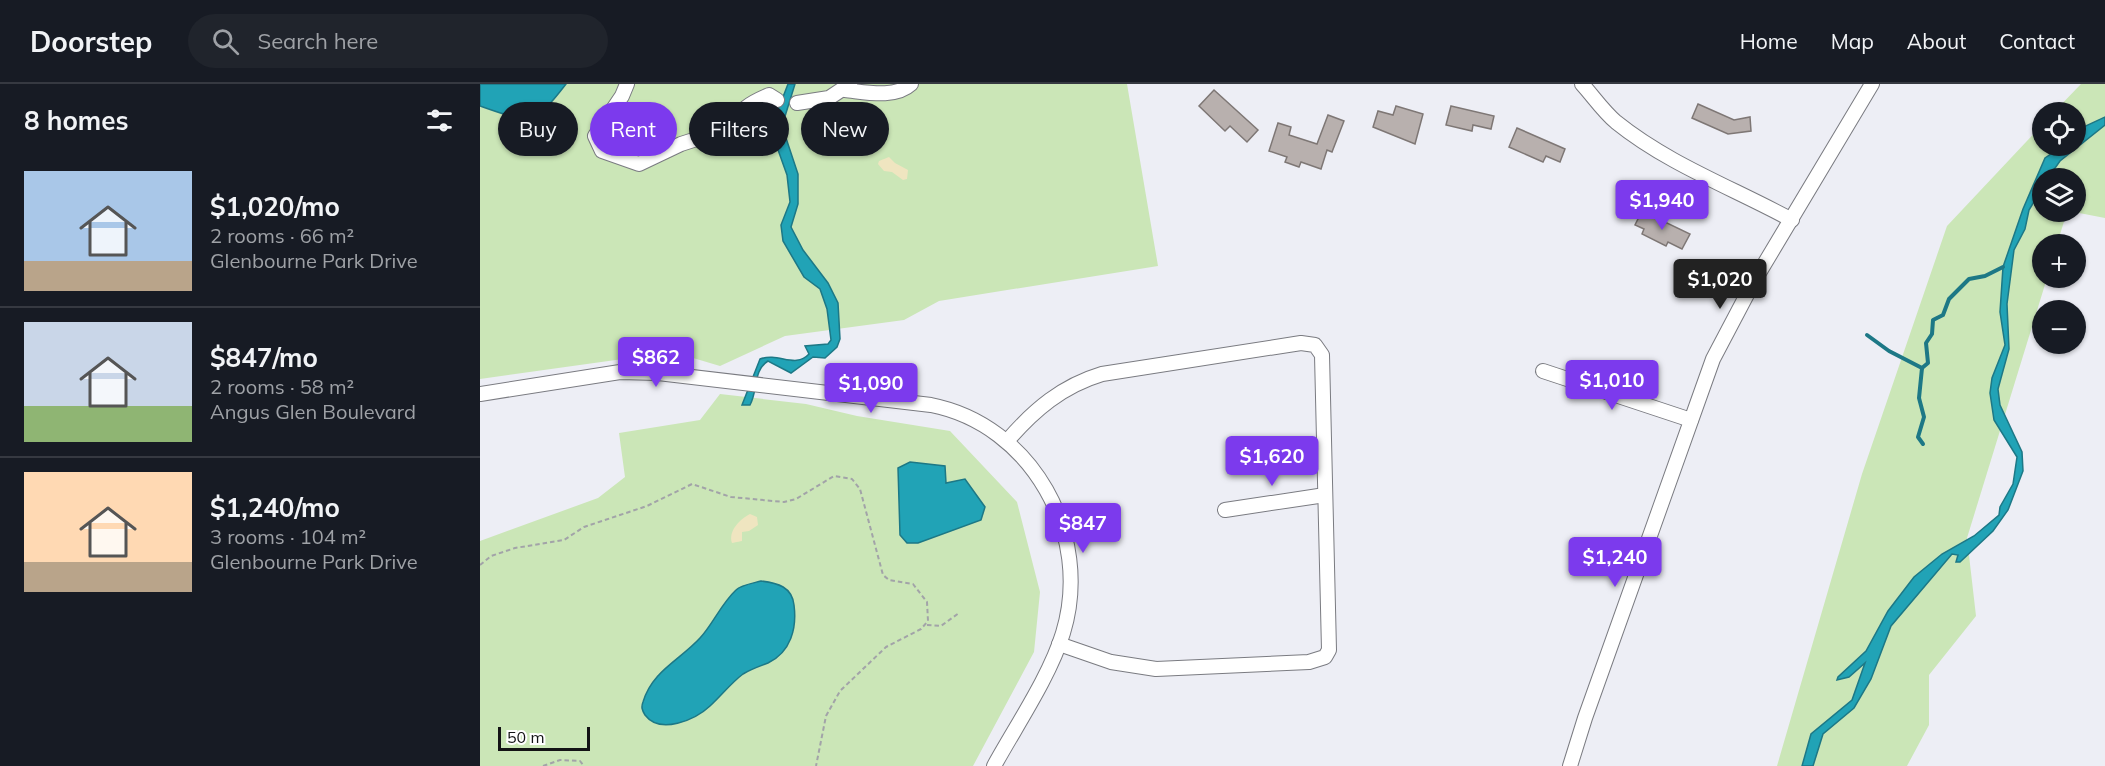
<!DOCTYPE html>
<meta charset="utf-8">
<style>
:root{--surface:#171b24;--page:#20242c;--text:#f1f3f6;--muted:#9ea1a6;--line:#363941;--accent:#7c3aed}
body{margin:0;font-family:Mulish,sans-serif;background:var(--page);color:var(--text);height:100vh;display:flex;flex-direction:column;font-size:22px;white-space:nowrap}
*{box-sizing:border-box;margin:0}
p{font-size:20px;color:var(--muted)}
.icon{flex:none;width:33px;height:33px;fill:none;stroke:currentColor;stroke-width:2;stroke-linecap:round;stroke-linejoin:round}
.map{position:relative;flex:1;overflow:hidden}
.sheet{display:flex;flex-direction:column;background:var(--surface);width:480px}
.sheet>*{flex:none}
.hud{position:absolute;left:18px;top:18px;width:570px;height:54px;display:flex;gap:12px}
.tools{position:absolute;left:1552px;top:18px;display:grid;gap:12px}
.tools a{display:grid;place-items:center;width:54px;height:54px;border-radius:50%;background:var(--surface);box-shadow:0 2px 4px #0004;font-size:30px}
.scale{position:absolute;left:18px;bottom:15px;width:92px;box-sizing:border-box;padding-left:6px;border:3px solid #131315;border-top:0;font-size:16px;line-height:21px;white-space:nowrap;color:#131315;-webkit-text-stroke:4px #fff;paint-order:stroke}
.price{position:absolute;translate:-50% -51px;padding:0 14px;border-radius:6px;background:var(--accent);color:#fff;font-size:20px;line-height:39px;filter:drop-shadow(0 2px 3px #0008)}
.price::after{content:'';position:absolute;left:50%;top:36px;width:18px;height:14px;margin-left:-9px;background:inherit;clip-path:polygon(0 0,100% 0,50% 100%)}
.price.current{background:#222;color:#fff}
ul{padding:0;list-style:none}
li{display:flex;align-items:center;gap:18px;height:150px;padding:0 24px}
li+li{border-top:2px solid var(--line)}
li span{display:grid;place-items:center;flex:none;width:168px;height:120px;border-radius:0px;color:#555}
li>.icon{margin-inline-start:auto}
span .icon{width:72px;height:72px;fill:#fffc;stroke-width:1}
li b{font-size:26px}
h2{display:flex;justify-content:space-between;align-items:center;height:72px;padding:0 24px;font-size:26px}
.chip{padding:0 21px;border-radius:27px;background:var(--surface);box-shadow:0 2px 4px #0004;font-size:21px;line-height:54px}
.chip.current{background:var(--accent);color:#fff}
header{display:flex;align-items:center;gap:36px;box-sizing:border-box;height:84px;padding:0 30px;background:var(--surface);border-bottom:2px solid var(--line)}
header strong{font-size:28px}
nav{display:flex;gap:33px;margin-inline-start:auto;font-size:21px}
.search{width:420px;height:54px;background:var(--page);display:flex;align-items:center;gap:15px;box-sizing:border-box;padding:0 21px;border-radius:33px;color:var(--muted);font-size:22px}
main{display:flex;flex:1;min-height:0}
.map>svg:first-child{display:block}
.green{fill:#cbe6b7}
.sand{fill:#efe5c0}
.water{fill:#21a3b6;stroke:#1d7886;stroke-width:1.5}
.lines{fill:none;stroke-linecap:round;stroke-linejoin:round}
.stream{stroke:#1d7886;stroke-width:4}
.building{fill:#b8b0ae;stroke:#7e7775;stroke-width:1.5}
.minor-casing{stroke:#7a7b81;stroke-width:16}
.path{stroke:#a2a3a8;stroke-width:2;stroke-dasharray:4.5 3;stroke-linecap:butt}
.minor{stroke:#fff;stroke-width:14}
</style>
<header>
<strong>Doorstep</strong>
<div class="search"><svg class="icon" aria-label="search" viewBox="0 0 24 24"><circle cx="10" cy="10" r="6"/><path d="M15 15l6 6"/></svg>Search here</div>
<nav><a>Home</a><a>Map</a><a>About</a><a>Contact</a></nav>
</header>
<main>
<section class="sheet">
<h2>8 homes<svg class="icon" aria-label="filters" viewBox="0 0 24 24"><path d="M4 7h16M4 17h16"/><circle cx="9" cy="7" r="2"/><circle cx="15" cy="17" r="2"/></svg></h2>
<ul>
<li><span style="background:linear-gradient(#a9c7e8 75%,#b9a48a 0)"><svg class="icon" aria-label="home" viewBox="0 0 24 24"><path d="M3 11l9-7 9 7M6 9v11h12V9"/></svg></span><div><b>$1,020/mo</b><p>2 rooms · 66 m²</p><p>Glenbourne Park Drive</p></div></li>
<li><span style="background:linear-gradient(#c9d6e8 70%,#8fb573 0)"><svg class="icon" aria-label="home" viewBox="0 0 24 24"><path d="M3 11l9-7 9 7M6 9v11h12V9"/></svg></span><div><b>$847/mo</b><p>2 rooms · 58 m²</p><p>Angus Glen Boulevard</p></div></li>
<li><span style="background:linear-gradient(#ffd9b3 75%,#b9a48a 0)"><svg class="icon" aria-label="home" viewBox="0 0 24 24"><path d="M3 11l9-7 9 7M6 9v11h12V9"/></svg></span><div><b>$1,240/mo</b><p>3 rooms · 104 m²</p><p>Glenbourne Park Drive</p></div></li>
</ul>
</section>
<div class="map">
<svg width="1625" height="682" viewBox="0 0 1625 682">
<rect width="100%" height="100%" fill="#edeef5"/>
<!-- green -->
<g class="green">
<path d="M0,0H647L678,182L459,217L424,236L305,252L240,282L193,268L0,295Z"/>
<path d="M1601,0H1625V134L1594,128H1596V94H1563V128H1587L1577,160H1563V194H1567L1487,454L1496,532L1449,591V641L1427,682H1297L1382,390L1467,142L1563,40V62H1596V28H1574Z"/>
<path d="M240,310L326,320L377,332L470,347L537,418L560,508L554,568L493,682H0V457L118,414L145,393L139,349L220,336Z"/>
</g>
<!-- sand -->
<g class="sand">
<path d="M409,73L415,79L428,86L427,95L423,96L412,88L404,87L398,80L399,77Z"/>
<path d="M270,430L277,433L278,441L269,447L262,448V457L252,459C248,447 260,435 270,430Z"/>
</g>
<!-- water -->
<g class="water">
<path d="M0,0H86C53,43 49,39 0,22Z"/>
<path d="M308,0H315L302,42L318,90V120L311,143L323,166L348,199L358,219L360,255L357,263L345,274L333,273L311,289L288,277C273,286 278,307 270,321H262L280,275C299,268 315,285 329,270L325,262L348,260L351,256L347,225L340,205L324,193L303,157L301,141L310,118L307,91L292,49L293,39Z"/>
<path d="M1625,33V41L1580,77L1568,94H1563V103L1549,126L1545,145L1534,166L1527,220L1529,265L1518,305L1520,321L1542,368L1543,387L1528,426L1513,447L1480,478H1476L1478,471L1472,470L1411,542L1391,595L1374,624L1343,650L1333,682H1322L1331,650L1372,616L1385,579L1369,593L1357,596L1358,593L1386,567L1408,527L1434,493L1462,470L1494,452L1519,431L1520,423L1533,400L1537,373L1514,336L1510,309L1512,294L1525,261L1520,228L1523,183L1543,125L1565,74L1583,62H1596V48L1599,45Z"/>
<path d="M430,378L465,382L466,399L485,395L505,423L501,436L438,459H427L420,451L418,384Z"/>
<path d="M281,497C298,499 312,503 314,521C317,544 311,568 288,579C280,582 271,585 263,590C251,599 241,612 230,622C215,636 180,651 165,631C162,626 161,623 163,618C172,587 200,576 220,554C233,540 241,520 256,506C261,501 274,499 281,497Z"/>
</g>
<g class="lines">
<!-- stream -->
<g class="stream">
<path d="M1387,251L1409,267L1442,284"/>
<path d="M1442,284L1448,279L1446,259L1452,250L1453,236L1463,231L1469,215L1489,195L1505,192L1523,183"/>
<path d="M1442,284L1439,314L1444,333L1438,353L1443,360"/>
</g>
</g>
<!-- building -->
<g class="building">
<path d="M734,6L778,46L767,58L750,42L745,47L719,22Z"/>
<path d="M1218,20L1254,36L1270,33L1271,47L1248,50L1212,34Z"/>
<path d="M916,22L943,30L935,60L893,43L898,27L913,31Z"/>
<path d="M971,22L1014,32L1011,45L993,41L992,47L966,41Z"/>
<path d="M848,31L864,37L852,68L847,66L841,85L821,78L819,83L805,78L807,73L789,67L798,39L811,43L809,51L837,60Z"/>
<path d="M1037,44L1085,65L1080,78L1066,72L1063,78L1029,63Z"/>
<path d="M1162,127L1210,150L1202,165L1188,158L1186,162L1162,150L1164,145L1155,141Z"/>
</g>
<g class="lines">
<!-- minor casing -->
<g class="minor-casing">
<g id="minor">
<path d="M147,0L142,12L115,52L122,67L159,80L201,60L251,44C262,24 268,20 289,11L297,16"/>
<path d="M1102,0C1113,12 1123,27 1136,38C1188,80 1253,104 1312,136"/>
<path d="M365,6C385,8 415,15 431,0"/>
<path d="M317,19L349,14L370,0"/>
<path d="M1063,287L1211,336"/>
<path d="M0,310L140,288L178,289L451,321C552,341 613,451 583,549C570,592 536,642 514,682"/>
<path d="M528,356C554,326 582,302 622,290L821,259L835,261L842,271L849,566L845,573L829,578L676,585L631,578L579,560"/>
<path d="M745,426L845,411"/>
<path d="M1090,682L1105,634L1233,275L1273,199L1392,0"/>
</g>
</g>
<!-- path -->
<g class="path">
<path d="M0,481L11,472L35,464L84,456L104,443L167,422L212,400L251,413L304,418L316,415L354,392L372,395L380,405L403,491L409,496L433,500L447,518L448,537L441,545L406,563L360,607L346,632L336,682"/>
<path d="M447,541L461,542L479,529"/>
<path d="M63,682L80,676L100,677L104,682"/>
</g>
<!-- minor -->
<use href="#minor" class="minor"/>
</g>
</svg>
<div class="tools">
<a><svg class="icon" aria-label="locate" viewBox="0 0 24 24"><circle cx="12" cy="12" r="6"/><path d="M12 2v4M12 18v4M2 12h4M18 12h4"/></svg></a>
<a><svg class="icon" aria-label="layers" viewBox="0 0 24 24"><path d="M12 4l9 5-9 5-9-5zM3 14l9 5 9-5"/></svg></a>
<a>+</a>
<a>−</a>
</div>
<div class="scale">50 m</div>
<b class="price" style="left:1182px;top:147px">$1,940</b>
<b class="price current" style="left:1240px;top:226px">$1,020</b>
<b class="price" style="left:176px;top:304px">$862</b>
<b class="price" style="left:1132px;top:327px">$1,010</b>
<b class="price" style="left:391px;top:330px">$1,090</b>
<b class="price" style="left:792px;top:403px">$1,620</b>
<b class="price" style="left:603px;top:470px">$847</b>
<b class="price" style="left:1135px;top:504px">$1,240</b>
<div class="hud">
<a class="chip">Buy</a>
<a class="chip current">Rent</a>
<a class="chip">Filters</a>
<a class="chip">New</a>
</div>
</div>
</main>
